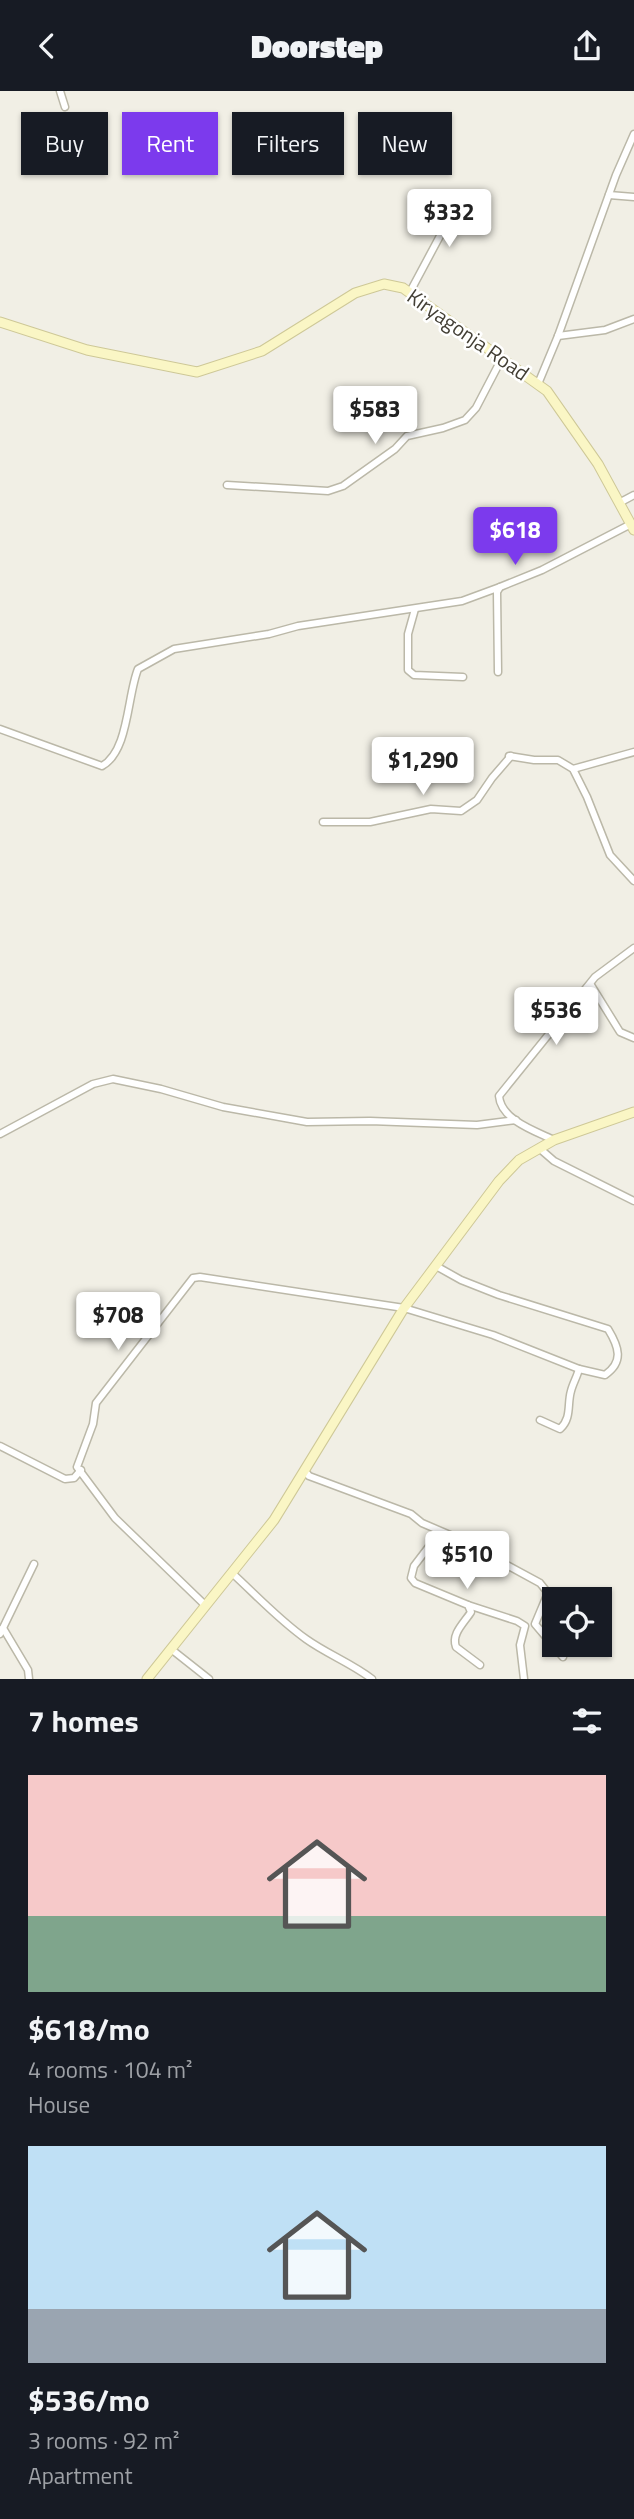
<!DOCTYPE html>
<meta charset="utf-8">
<style>
:root{--surface:#171b24;--page:#20242c;--text:#f1f3f6;--muted:#9ea1a6;--accent:#7c3aed}
body{margin:0;font-family:"Titillium Web",sans-serif;background:var(--page);color:var(--text);height:100vh;display:flex;flex-direction:column;font-size:26px;white-space:nowrap}
*{box-sizing:border-box;margin:0}
p{font-size:23px;color:var(--muted)}
.icon{flex:none;width:38px;height:38px;fill:none;stroke:currentColor;stroke-width:2;stroke-linecap:round;stroke-linejoin:round}
.map{position:relative;height:1588px;overflow:hidden}
.details{display:flex;flex-direction:column;background:var(--surface);flex:1}
.details>*{flex:none}
.top-card{position:absolute;left:21px;top:21px;width:593px;height:63px;display:flex;gap:14px}
.buttons{position:absolute;left:542px;top:1496px;display:grid;gap:14px}
.buttons a{display:grid;place-items:center;width:70px;height:70px;border-radius:0px;background:var(--surface);box-shadow:0 2px 5px #0004;font-size:35px}
.price{position:absolute;translate:-50% -60px;padding:0 16px;border-radius:7px;background:#fff;color:#222;font-size:23px;line-height:46px;filter:drop-shadow(0 2px 4px #0008)}
.price::after{content:'';position:absolute;left:50%;top:42px;width:21px;height:16px;margin-left:-10px;background:inherit;clip-path:polygon(0 0,100% 0,50% 100%)}
.price.active{background:var(--accent);color:#fff}
ul{padding:0;list-style:none}
li{display:grid;align-content:center;gap:14px;height:371px;padding:0 28px}
li span{display:grid;place-items:center;height:217px;border-radius:0px;color:#555}
li>.icon{margin-inline-start:auto}
span .icon{width:126px;height:126px;fill:#fffc;stroke-width:1}
li b{font-size:30px}
h2{display:flex;justify-content:space-between;align-items:center;height:84px;padding:0 28px;font-size:30px}
.chip{padding:0 24px;border-radius:0px;background:var(--surface);box-shadow:0 2px 5px #0004;font-size:24px;line-height:63px}
.chip.active{background:var(--accent);color:#fff}
header{display:flex;justify-content:space-between;align-items:center;height:91px;padding:0 28px;background:var(--surface);font-size:32px;font-weight:800}
.map>svg:first-child{display:block}
.lines{fill:none;stroke-linecap:round;stroke-linejoin:round}
.street-casing{stroke:#bbb8a8;stroke-width:9}
.secondary-casing{stroke:#cec897;stroke-width:11}
.street{stroke:#fff;stroke-width:6}
.secondary{stroke:#faf6c5;stroke-width:9}
.labels{text-anchor:middle;stroke-width:5;stroke-linejoin:round;paint-order:stroke}
.street-label{font-size:21px;fill:#433f35;stroke:#fff}
</style>
<header><svg class="icon" aria-label="back" viewBox="0 0 24 24"><path d="M15 5l-7 7 7 7"/></svg>Doorstep<svg class="icon" aria-label="share" viewBox="0 0 24 24"><path d="M12 15V3M7 8l5-5 5 5M5 13v7h14v-7"/></svg></header>
<div class="map">
<svg width="634" height="1588" viewBox="0 0 634 1588">
<rect width="100%" height="100%" fill="#f1efe5"/>
<g class="lines">
<!-- street casing -->
<g class="street-casing">
<g id="street">
<path d="M60,0L65,16"/>
<path d="M609,104L634,106"/>
<path d="M410,201L441,143L436,134L423,126"/>
<path d="M558,245L605,239L634,228"/>
<path d="M538,293L558,245L616,84L634,43"/>
<path d="M227,394L328,400L343,395L395,358L407,345L443,337L465,329L476,317L501,269"/>
<path d="M619,412L634,404"/>
<path d="M415,518L408,543V579L414,584L463,586"/>
<path d="M498,581L497,501L500,496L542,479L631,433"/>
<path d="M0,638L102,675C129,660 127,605 138,578L174,558L269,543L298,535L462,510L500,496"/>
<path d="M509,665L534,669H558L573,678L587,706L610,764L634,790"/>
<path d="M573,678L634,661"/>
<path d="M323,731H370L431,718L461,720L477,709L492,687L511,665"/>
<path d="M591,894L620,941L634,947"/>
<path d="M0,1043L93,993L113,988L161,998L223,1016L307,1031L370,1030L477,1034L516,1029"/>
<path d="M554,1049C535,1040 501,1029 499,1005L595,886L634,857"/>
<path d="M539,1057L554,1070L634,1110"/>
<path d="M436,1175L461,1189L499,1204L608,1238C619,1256 624,1271 605,1284L579,1278"/>
<path d="M404,1217L493,1244L579,1278C577,1286 573,1292 571,1300C567,1313 572,1327 560,1338L540,1329"/>
<path d="M0,1355L65,1388L74,1387L81,1379"/>
<path d="M304,1379L309,1385L411,1423L422,1432L457,1447L540,1492L548,1502L535,1533L563,1566"/>
<path d="M440,1441L414,1475L411,1487L415,1492L468,1514L471,1521C464,1532 451,1543 456,1556L480,1574"/>
<path d="M232,1482C256,1504 279,1529 306,1548C327,1563 351,1572 372,1588"/>
<path d="M468,1514L517,1530L525,1535L520,1554L524,1588"/>
<path d="M206,1515L115,1427L77,1376L93,1333L96,1312L193,1187L200,1186L404,1217"/>
<path d="M3,1537L28,1579L29,1588"/>
<path d="M0,1543L34,1473"/>
<path d="M171,1558L209,1588"/>
</g>
</g>
<!-- secondary casing -->
<g class="secondary-casing">
<g id="secondary">
<path d="M0,231L87,259L197,281L262,260L355,202L384,193L403,197L547,300L598,373L634,439"/>
<path d="M147,1588L274,1429L404,1217L499,1090L519,1069L554,1049L634,1021"/>
</g>
</g>
<!-- street -->
<use href="#street" class="street"/>
<!-- secondary -->
<use href="#secondary" class="secondary"/>
</g>
<g class="labels">
<!-- street labels -->
<g class="street-label">
<text transform="translate(468 244) rotate(35)" y="7">Kiryagonja Road</text>
</g>
</g>
</svg>
<div class="buttons">
<a><svg class="icon" aria-label="locate" viewBox="0 0 24 24"><circle cx="12" cy="12" r="6"/><path d="M12 2v4M12 18v4M2 12h4M18 12h4"/></svg></a>
</div>
<b class="price" style="left:449px;top:158px">$332</b>
<b class="price" style="left:375px;top:355px">$583</b>
<b class="price active" style="left:515px;top:476px">$618</b>
<b class="price" style="left:423px;top:706px">$1,290</b>
<b class="price" style="left:556px;top:956px">$536</b>
<b class="price" style="left:118px;top:1261px">$708</b>
<b class="price" style="left:467px;top:1500px">$510</b>
<div class="top-card">
<a class="chip">Buy</a>
<a class="chip active">Rent</a>
<a class="chip">Filters</a>
<a class="chip">New</a>
</div>
</div>
<section class="details">
<h2>7 homes<svg class="icon" aria-label="filters" viewBox="0 0 24 24"><path d="M4 7h16M4 17h16"/><circle cx="9" cy="7" r="2"/><circle cx="15" cy="17" r="2"/></svg></h2>
<ul>
<li><span style="background:linear-gradient(#f6c9c9 65%,#7fa58c 0)"><svg class="icon" aria-label="home" viewBox="0 0 24 24"><path d="M3 11l9-7 9 7M6 9v11h12V9"/></svg></span><div><b>$618/mo</b><p>4 rooms · 104 m²</p><p>House</p></div></li>
<li><span style="background:linear-gradient(#bfe0f5 75%,#9aa5b1 0)"><svg class="icon" aria-label="home" viewBox="0 0 24 24"><path d="M3 11l9-7 9 7M6 9v11h12V9"/></svg></span><div><b>$536/mo</b><p>3 rooms · 92 m²</p><p>Apartment</p></div></li>
</ul>
</section>
